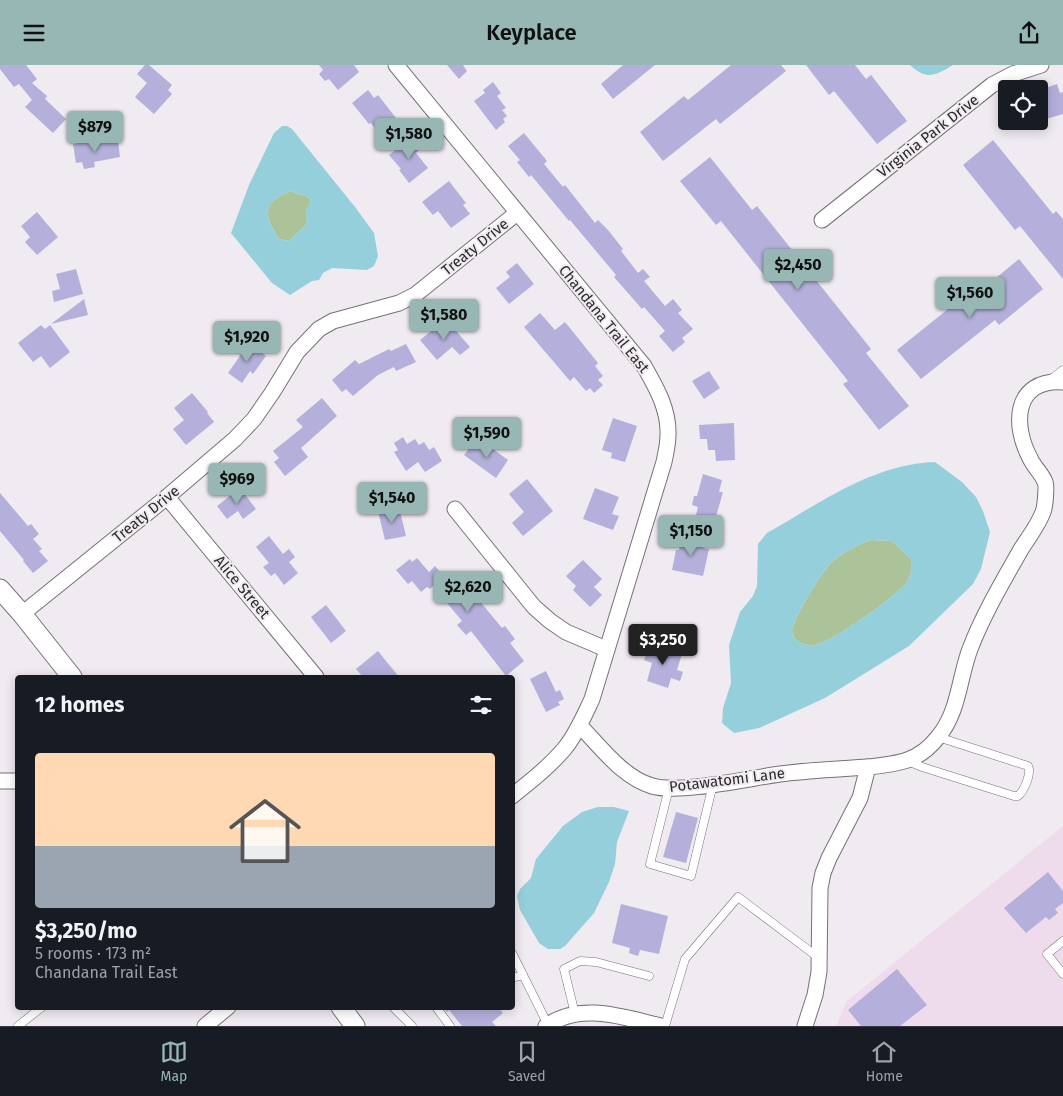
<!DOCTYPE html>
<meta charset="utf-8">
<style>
:root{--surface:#171b24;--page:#20242c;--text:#f1f3f6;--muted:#9ea1a6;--line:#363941;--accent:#96b7b3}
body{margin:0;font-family:"Fira Sans",sans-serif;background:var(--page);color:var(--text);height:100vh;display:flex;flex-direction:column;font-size:19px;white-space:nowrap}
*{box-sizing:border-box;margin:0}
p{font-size:16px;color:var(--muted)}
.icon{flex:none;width:28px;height:28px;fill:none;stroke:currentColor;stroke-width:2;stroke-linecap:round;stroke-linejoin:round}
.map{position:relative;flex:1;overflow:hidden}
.sheet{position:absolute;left:15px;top:610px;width:500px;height:335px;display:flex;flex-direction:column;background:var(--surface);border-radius:5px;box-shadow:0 2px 12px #0003}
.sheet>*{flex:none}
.fabs{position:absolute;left:998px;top:15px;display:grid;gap:10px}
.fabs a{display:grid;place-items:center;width:50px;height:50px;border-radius:5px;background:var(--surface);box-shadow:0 2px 12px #0003;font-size:25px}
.price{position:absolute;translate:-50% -42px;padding:0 11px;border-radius:5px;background:var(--accent);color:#111;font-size:16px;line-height:32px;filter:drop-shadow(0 1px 2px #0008)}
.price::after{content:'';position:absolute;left:50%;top:30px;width:15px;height:11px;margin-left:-8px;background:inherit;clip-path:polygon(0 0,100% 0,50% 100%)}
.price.active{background:#222;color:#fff}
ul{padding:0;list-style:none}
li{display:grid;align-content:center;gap:10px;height:265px;padding:0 20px}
li span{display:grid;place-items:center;height:155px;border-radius:5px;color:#555}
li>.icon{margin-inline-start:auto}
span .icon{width:90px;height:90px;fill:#fffc;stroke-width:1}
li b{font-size:21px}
h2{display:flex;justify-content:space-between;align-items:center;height:60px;padding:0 20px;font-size:21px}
header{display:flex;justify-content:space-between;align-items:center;height:65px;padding:0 20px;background:var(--accent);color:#111;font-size:22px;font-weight:600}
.menu{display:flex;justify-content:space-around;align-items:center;height:70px;border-top:1px solid var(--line);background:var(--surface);font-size:14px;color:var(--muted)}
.menu a{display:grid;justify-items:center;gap:2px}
.menu .active{color:var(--accent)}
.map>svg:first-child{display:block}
.commercial{fill:#eedced}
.green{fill:#acc299}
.water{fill:#95cfdb;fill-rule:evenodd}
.building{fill:#b4b0db}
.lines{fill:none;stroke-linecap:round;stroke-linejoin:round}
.service-casing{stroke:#777177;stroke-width:9}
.minor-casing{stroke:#777177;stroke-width:17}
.tertiary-casing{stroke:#777177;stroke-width:21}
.service{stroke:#fff;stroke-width:8}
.minor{stroke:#fff;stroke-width:15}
.tertiary{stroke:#fff;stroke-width:19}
.labels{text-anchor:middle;stroke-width:4;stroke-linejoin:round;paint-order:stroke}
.street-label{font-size:15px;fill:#2c2a2c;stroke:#f0eaf1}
</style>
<header><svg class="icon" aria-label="menu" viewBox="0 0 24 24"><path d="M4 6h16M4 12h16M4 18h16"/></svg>Keyplace<svg class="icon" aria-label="share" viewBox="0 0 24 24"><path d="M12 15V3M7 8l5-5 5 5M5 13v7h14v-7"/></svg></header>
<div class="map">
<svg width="1063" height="961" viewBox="0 0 1063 961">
<rect width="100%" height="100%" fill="#f0eaf1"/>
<!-- commercial -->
<path class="commercial" d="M1063,761V961H836L847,936Z"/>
<!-- green -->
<g class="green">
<path d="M290,126L308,132L311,135L306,147L307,155L306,160L289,176L279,174C273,163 261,148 273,136C277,132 285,129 290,126Z"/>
<path d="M871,475L892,476L911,494C911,501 912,511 907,517C897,531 832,577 815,580C811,581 804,579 800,578C796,575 792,571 792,566C794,552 821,508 831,498C843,487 856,481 871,475Z"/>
</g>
<!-- water -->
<g class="water">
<path d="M910,0H953C936,10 927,16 910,0Z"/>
<path d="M282,61H287L292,64L355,142L374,168L378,191L374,201L367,205L332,203L323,208L319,215L312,216L290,230L272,218L231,168L249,120L274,68ZM290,126L308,132L311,135L305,147L307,155L306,160L289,176L279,174C273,163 261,149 273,136C277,132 285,129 290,126Z"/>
<path d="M935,397L962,417L976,432L983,446L990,467L981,504L973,519L909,581L825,633L759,663L734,668L722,658L723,643L731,618L729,580L740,547L753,531L757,521L758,479L767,468C820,438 873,399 935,397ZM871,475L892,476L911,494C911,501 912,511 907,517C897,531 832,577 815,580C811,581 804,579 800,578C796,575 792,571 792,566C794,552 821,508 831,498C843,487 856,481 871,475Z"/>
<path d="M598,742H614L629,746L617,777L615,799L609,817L594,848L565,881L560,884H548L539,878L520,845L517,831L520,824L531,813L536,794L563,761L582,747Z"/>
</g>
<!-- building -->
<g class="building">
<path d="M0,0H26L37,14L32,18L47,31L45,34L66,54L53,68L25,42L32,35L19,19L14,22L0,4Z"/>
<path d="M145,0H149L172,20L168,25L172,29L154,49L135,32L147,18L137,9Z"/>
<path d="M319,0H354L359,7L338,25L329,14L325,16L319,9L323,5Z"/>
<path d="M447,0H463L467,6L459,14Z"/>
<path d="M623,0H655L613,34L601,19Z"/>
<path d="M731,0H781L786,6L720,59L716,54L663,96L640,67L684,31L688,35Z"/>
<path d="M806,0H855L866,14L871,10L907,56L877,79L834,26L829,30Z"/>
<path d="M493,17L501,28L497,31L506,43L502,45L507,51L503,54L505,57L496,65L474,36L485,28L483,25Z"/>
<path d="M1057,19L1060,28L1063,27V49L1039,56V25Z"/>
<path d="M368,25L374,33L378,30L396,53L378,67L371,58L369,59L352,38Z"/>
<path d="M524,68L547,96L544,99L563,122L565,120L595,158L598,155L608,165L623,184L621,186L638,208L643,204L650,212L644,216L665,241L673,234L682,245L678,248L693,264L682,273L685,277L673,287L659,271L665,266L644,242L642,244L614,212L616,210L570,155L569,156L531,110L529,112L517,97L520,95L508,81Z"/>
<path d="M413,71L422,82L416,88L428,103L409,118L399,105L401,104L389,90Z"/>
<path d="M96,75V79L118,76L120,92L94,97L95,102L84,104L82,97L76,98L73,79Z"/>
<path d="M993,75L1053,149L1056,146L1063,154V214L1020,161L1015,165L963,100Z"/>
<path d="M710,92L752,145L757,141L871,284L866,288L909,341L879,365L843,319L848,316L721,156L716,160L680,116Z"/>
<path d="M449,116L466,138L463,140L470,149L451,163L438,146L433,150L422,137Z"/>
<path d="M37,147L58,172L37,190L25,177L30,172L21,161Z"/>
<path d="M1019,194L1043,224L999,260L995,255L921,314L897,285L963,232L967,237Z"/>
<path d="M517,198L534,219L509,239L496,223L510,212L506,207Z"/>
<path d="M76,204L83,229L54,237L52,226L60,224L56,209Z"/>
<path d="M84,234L88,250L51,259Z"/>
<path d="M540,248L555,265L565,257L598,298L595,301L603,311L598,315L603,320L594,328L590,323L586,326L574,312L570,316L524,262Z"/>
<path d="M440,259L444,264L450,259L470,282L460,290L452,282L437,295L420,275Z"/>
<path d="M41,260L45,264L50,260L70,287L50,303L41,291L33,297L18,278Z"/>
<path d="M249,278L266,291L253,309L250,306L242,318L228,308Z"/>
<path d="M406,279L416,297L396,306L394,302L378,310L353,331L346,324L342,327L332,315L355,295L359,299L389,284L391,286Z"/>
<path d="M709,306L720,323L704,334L692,316Z"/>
<path d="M192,328L208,347L207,348L214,357L186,380L173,364L184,355L174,343Z"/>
<path d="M322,333L337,351L301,383L308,392L285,411L274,397L279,393L273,386L303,362L296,355Z"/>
<path d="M613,353L637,361L625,397L611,393L612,388L602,385Z"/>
<path d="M734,358L735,395L716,396L715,385H708L707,374H700L699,360Z"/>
<path d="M403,372L407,379L415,374L419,380L424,377L429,385L434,382L442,396L425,407L418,397L406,406L394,387L398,385L394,378Z"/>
<path d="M475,376L487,385L490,382L508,395L496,413L464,390Z"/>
<path d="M703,409L722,415L719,427H723L715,455L696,450L698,442L692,440L694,431H697Z"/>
<path d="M527,414L553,446L523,471L512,458L524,447L509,429Z"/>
<path d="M240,423L256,444L243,454L238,446L227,454L217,441Z"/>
<path d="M595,423L619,432L612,449L619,451L613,465L583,454Z"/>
<path d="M0,428L28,461L31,459L39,469L33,474L42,484L39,486L48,496L33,508L23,496L24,495L0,466Z"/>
<path d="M399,442L406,471L385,475L378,446Z"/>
<path d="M269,471L283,489L289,484L295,492L289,497L298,508L284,520L275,508L271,511L263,502L269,498L256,482Z"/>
<path d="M691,472L704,475L703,483L709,484L703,511L672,505L676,485H679L682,474L690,476Z"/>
<path d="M417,493L429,507L435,501L456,526L469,515L481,530L478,534L502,563L505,561L515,574L510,578L524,596L506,611L471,566L466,570L457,560L462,556L433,521L430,524L427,522L421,527L412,516L408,519L396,505L410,494L412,497Z"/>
<path d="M583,495L602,514L594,522L602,530L590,542L573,525L576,521L566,511Z"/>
<path d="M326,540L346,566L331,578L311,552Z"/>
<path d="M650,579L682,589L677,605L683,607L680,616L671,613L668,623L647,616L652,598L644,595Z"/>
<path d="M378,586L399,612H363L356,604Z"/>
<path d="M546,606L556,627L560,625L564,634L558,637L560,640L546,647L530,614Z"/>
<path d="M676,747L698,753L686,798L663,792Z"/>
<path d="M1048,807L1063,826V838L1055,844L1058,848L1049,855L1046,852L1026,868L1004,843Z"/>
<path d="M621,839L668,851L659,889L640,885L638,891L629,888L630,883L612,878Z"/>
<path d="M897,904L927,940L900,961H861L848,945Z"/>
<path d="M443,942H498L503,948L492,957L496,961H462L449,945L447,947Z"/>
</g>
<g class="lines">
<!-- service casing -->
<g class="service-casing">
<g id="service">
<path d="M1049,316L1063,305"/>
<path d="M908,696L922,702L1014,731H1018C1024,726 1032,708 1028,701L938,672"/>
<path d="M669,723L650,799L691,811L713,719"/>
<path d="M1063,876L1047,889L1063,909"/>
<path d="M512,888L548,960"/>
<path d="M512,913L523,910"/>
<path d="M393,942L412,961"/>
<path d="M436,942L450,961"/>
<path d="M575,949L564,904L580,896L596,897L649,911"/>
<path d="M18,961L42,942"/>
<path d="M665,961L685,894L738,832L819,893"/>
</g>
</g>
<!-- minor casing -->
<g class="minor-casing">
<g id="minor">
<path d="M396,0L644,301C656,322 669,344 668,370C668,379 666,388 664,397L592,634C584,651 577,668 565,683C550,701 531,716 512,731"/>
<path d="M822,155L992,20L1013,9L1041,0"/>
<path d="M167,432L316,612"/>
<path d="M455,444L534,542L550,556L566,567L606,584"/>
<path d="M22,549L167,432L235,374L254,354L272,328L297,287L319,264L333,256L399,238L415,230L517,148"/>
<path d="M580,661C601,682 622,712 652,721C679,729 750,713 780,709C809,705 839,704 868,702"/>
<path d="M0,716H18"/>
<path d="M205,961L228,942"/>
<path d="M546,961C582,937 622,952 661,961"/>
<path d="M805,961L815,930L819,907L820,823L823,808L829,793L860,733L868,702C897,699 919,697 938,672C959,647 959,613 970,584C983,550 1002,518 1020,486C1027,474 1038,461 1043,447C1045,443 1047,421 1045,417C1042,409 1035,403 1031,395C1012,361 1013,314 1063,317"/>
</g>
</g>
<!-- tertiary casing -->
<g class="tertiary-casing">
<g id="tertiary">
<path d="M0,524L22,549L72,612"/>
<path d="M341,942L355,961"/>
</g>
</g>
<!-- service -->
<use href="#service" class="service"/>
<!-- minor -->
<use href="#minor" class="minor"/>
<!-- tertiary -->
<use href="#tertiary" class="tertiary"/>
</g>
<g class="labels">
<!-- street labels -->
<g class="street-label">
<text transform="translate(928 71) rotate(-38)" y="5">Virginia Park Drive</text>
<text transform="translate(475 182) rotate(-39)" y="5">Treaty Drive</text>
<text transform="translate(604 254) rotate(51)" y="5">Chandana Trail East</text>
<text transform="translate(146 449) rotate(-39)" y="5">Treaty Drive</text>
<text transform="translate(242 522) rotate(50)" y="5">Alice Street</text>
<text transform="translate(727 715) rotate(-7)" y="5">Potawatomi Lane</text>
</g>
</g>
</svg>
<div class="fabs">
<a><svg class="icon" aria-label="locate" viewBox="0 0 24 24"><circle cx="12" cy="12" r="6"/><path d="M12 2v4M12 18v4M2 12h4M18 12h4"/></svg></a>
</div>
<b class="price" style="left:95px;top:88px">$879</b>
<b class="price" style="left:409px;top:95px">$1,580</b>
<b class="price" style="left:798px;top:226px">$2,450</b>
<b class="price" style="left:970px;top:254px">$1,560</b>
<b class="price" style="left:444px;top:276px">$1,580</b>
<b class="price" style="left:247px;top:298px">$1,920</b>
<b class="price" style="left:487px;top:394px">$1,590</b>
<b class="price" style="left:237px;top:440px">$969</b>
<b class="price" style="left:392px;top:459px">$1,540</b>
<b class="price" style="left:691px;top:492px">$1,150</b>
<b class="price" style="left:468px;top:548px">$2,620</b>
<b class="price active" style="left:663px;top:601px">$3,250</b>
<section class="sheet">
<h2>12 homes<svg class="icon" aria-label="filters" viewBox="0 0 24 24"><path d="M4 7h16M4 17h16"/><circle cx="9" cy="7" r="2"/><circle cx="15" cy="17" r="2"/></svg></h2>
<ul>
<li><span style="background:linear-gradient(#ffd9b3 60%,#9aa5b1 0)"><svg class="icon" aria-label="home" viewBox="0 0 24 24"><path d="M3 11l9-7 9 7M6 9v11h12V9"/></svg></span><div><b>$3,250/mo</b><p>5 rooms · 173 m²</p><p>Chandana Trail East</p></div></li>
</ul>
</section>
</div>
<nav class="menu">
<a class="active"><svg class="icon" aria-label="map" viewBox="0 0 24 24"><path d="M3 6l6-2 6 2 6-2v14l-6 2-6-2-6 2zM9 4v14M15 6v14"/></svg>Map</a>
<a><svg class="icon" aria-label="saved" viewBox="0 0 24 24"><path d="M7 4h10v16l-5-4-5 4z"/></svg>Saved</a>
<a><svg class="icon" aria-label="home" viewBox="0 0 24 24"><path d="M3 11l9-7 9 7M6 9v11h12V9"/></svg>Home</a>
</nav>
